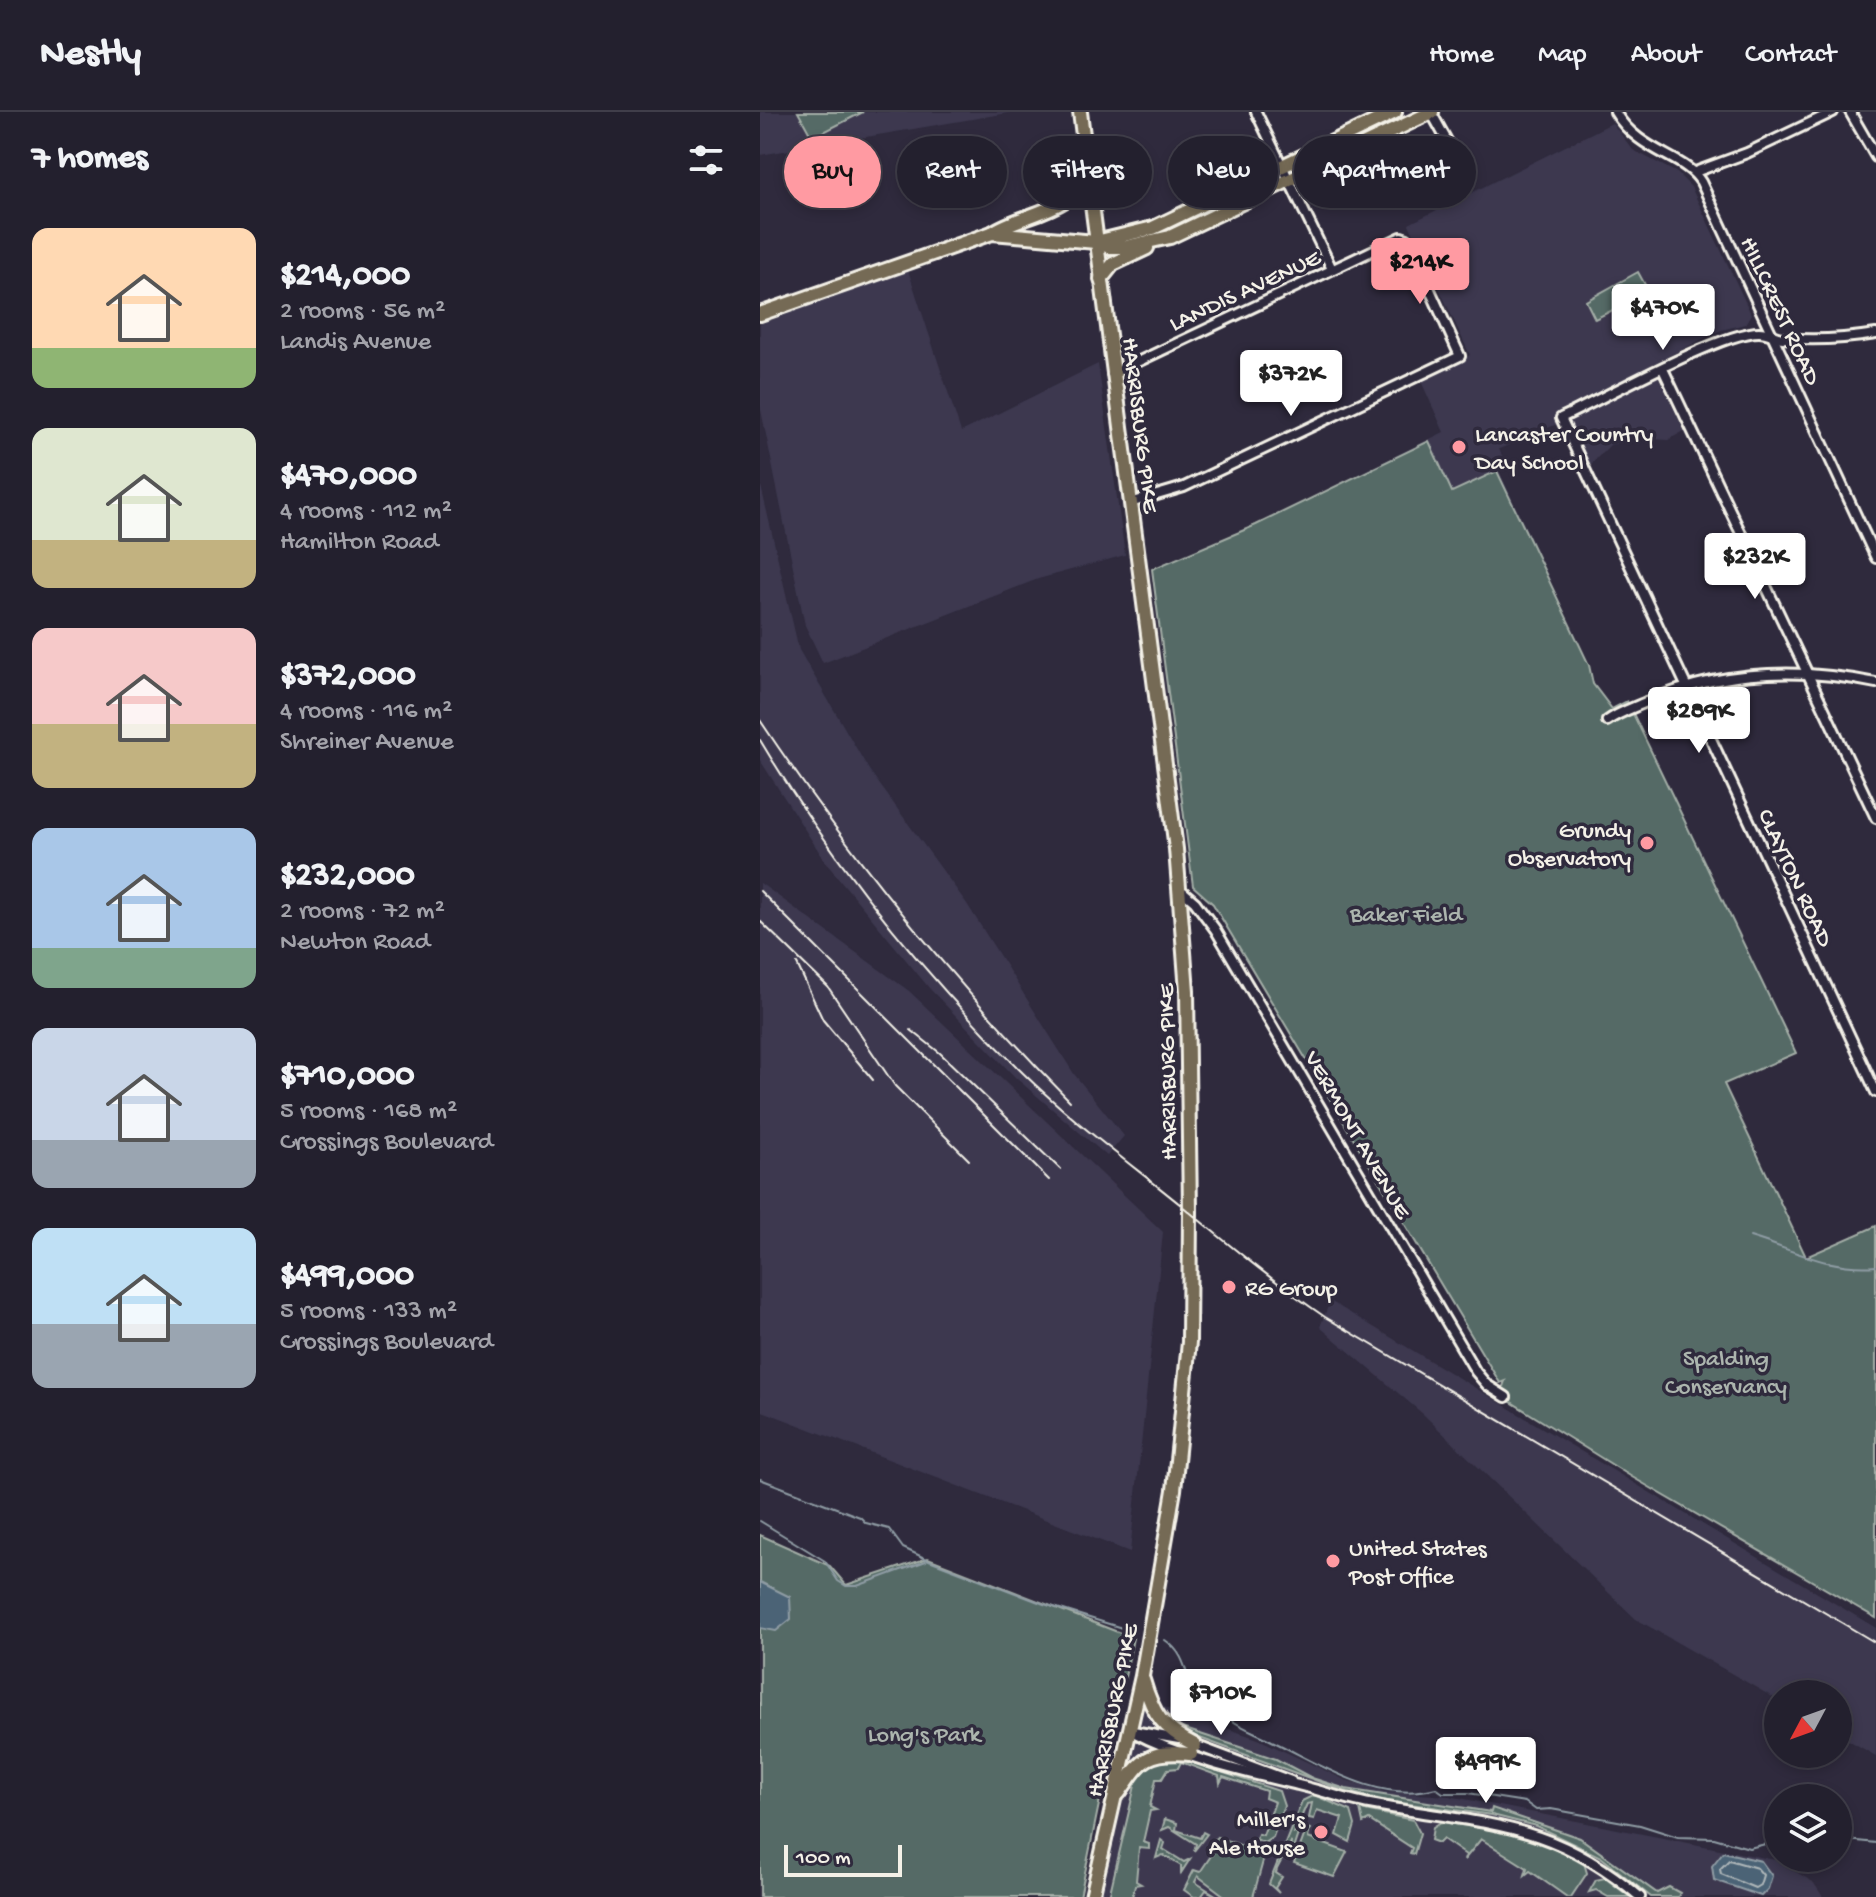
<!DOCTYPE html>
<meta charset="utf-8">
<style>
:root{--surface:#23202e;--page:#2f2d3a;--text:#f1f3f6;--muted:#a3a3aa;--line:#403e4a;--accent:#ff9aa2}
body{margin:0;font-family:"Gochi Hand",sans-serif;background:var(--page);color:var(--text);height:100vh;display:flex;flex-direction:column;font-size:30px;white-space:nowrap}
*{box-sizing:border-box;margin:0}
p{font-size:26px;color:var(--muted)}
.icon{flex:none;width:44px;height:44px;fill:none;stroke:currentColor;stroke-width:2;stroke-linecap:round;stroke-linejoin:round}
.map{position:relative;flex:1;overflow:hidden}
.panel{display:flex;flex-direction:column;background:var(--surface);width:760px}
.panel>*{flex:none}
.top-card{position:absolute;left:24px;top:24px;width:760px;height:72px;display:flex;gap:16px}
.needle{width:52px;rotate:229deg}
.controls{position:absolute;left:1004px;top:1568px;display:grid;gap:16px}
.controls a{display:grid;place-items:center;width:88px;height:88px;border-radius:50%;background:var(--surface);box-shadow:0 4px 12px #0003,0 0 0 2px var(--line);font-size:40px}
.scale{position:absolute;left:24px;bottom:20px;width:118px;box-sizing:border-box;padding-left:8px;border:4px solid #f4f1e8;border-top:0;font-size:22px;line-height:28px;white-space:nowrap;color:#f4f1e8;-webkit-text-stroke:6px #2f2a3d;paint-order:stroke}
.price{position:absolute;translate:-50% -68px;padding:0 18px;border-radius:8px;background:#fff;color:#222;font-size:26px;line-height:52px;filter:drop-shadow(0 2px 4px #0008)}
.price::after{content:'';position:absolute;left:50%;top:48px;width:24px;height:18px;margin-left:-12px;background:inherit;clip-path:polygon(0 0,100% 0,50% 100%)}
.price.on{background:var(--accent);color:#111}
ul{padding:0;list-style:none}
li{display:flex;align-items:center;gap:24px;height:200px;padding:0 32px}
li span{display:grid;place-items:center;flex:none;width:224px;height:160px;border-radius:16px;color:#555}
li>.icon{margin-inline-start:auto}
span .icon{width:96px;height:96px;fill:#fffc;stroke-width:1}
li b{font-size:34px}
h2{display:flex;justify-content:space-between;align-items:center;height:96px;padding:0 32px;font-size:34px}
.tag{padding:0 28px;border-radius:36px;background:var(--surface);box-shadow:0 4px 12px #0003,0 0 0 2px var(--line);font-size:28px;line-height:72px}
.tag.on{background:var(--accent);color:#111}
header{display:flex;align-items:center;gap:48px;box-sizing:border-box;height:112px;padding:0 40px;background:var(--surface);border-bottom:2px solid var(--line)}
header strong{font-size:38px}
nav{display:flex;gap:44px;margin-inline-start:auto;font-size:28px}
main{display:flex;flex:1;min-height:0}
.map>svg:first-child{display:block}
.built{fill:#3d3950}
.green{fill:#546b66;stroke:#a4aea7;stroke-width:2}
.water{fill:#4b6376;stroke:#8f9ca4;stroke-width:2}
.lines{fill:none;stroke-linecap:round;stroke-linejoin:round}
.shore{stroke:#b0b8ba;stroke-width:2}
.stream{stroke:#8f9ca4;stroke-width:2}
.street-casing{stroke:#f4f1e8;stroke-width:14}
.primary-casing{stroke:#f4f1e8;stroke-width:18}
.street{stroke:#2f2a3d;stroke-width:8}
.primary{stroke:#756a55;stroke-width:12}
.rail{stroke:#f4f1e8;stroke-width:2}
.poi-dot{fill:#ff9aa2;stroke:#2f2a3d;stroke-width:3}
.labels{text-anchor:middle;stroke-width:7;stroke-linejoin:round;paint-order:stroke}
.street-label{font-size:24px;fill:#f4f1e8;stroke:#2f2a3d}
.poi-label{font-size:24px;fill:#f4f1e8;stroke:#2f2a3d;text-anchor:start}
.park-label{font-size:24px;fill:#acb5ae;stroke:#2f2a3d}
</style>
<header>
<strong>Nestly</strong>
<nav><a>Home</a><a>Map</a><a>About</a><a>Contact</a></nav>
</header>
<main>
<section class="panel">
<h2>7 homes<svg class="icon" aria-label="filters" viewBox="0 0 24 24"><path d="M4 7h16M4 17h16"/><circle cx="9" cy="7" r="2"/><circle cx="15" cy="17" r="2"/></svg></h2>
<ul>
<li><span style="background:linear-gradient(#ffd9b3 75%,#8fb573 0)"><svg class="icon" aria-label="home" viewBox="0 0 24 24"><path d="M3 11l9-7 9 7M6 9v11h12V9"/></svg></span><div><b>$214,000</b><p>2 rooms · 56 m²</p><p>Landis Avenue</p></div></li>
<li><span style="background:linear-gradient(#dfe7d0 70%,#c2b280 0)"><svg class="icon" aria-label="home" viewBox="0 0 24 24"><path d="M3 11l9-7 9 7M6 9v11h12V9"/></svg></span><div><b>$470,000</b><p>4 rooms · 112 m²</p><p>Hamilton Road</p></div></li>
<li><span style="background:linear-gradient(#f6c9c9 60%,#c2b280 0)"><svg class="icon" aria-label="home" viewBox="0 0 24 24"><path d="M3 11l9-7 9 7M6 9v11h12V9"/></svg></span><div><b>$372,000</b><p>4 rooms · 116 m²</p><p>Shreiner Avenue</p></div></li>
<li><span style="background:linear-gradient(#a9c7e8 75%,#7fa58c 0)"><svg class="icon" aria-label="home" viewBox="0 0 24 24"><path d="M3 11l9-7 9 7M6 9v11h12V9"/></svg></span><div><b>$232,000</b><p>2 rooms · 72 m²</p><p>Newton Road</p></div></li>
<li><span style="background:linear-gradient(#c9d6e8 70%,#9aa5b1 0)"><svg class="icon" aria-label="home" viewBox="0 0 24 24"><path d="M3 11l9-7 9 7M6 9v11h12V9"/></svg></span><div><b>$710,000</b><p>5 rooms · 168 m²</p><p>Crossings Boulevard</p></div></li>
<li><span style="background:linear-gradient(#bfe0f5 60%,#9aa5b1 0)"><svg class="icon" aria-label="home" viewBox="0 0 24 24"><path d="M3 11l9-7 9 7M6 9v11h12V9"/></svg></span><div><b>$499,000</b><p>5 rooms · 133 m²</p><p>Crossings Boulevard</p></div></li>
</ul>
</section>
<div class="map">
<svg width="1116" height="1785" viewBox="0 0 1116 1785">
<rect width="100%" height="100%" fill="#2f2a3d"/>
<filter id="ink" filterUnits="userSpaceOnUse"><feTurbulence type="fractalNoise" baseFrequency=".0125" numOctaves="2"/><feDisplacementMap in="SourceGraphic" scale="16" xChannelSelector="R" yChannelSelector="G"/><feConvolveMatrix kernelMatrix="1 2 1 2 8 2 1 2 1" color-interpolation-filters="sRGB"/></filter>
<g filter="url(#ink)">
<!-- built -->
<g class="built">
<path d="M0,0H253L0,43Z"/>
<path d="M852,11L873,38L917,61L931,75L991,202L985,212L961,218L892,252L924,319L908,328L878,326L850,333L829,354L811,312H797L739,337L746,353L738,357L829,553L496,413L684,320L661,269L710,243L649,112Z"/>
<path d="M148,158L201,320L338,252L365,443L278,467L63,551L45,513L0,293V212Z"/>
<path d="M0,370L39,538L109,658L207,792L314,962L364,1024L347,1044L256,966L170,877L67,752L0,648Z"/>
<path d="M0,771L149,879L403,1120L370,1440L0,1298Z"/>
<path d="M570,1189L1116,1516V1644L1078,1622V1582H1018V1588L876,1507L663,1302L560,1215Z"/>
<path d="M369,1583L498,1627L585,1668L625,1680L689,1684L1015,1748L1053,1770L1063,1785H332Z"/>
</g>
<!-- green -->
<g class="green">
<path d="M38,0H103L56,24L50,22Z"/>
<path d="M878,160L889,180L835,207L826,189Z"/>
<path d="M669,329L692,380L737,359L829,553L833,572L852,597L867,589L1036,941L964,972L1046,1145L1116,1114V1506L872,1365L740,1283L745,1269L740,1271L453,792L433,774L392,457L496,413Z"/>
<path d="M0,1423L70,1454L86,1473L168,1446L373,1526L320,1785H0Z"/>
<path d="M413,1613L516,1647L552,1666L586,1677L731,1700L732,1696L820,1726L897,1781L909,1775L920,1781L918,1785H891L841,1745L776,1714L732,1703L627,1689L585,1679L415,1617Z"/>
<path d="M415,1645L519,1679L524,1694L513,1725L504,1731L496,1727L498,1722L503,1723L515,1690L505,1686L506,1679L463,1665L460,1671L459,1664L421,1650L418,1656L408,1657L402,1667H396L390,1695L396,1698L390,1699L383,1730L389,1732V1737L379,1736L376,1769L381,1772L375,1773L372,1785H349L377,1665L386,1652Z"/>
<path d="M554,1683L591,1699L595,1713L590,1730L577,1723L582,1706L557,1698L554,1707L549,1706L552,1691L547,1692L534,1721L538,1722L530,1746L531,1730L517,1757L516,1761L522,1765L515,1776L519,1781L509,1772L542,1689Z"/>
<path d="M600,1697L653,1708L660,1721L654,1742L650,1741L652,1736L609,1708L603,1711Z"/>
<path d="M405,1707L417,1711L416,1718L440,1726L443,1720L447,1722L434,1739L436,1732L409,1715L402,1718Z"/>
<path d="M681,1710C731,1717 781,1724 824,1751L827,1761L811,1785H807L770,1759L765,1763L767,1756L721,1727L704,1748L706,1743L683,1727L679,1731L671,1728L673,1715Z"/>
<path d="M547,1716L550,1717L548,1726L587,1740L574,1765L534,1751Z"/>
<path d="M457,1725L505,1742L493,1785H466L438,1764L435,1770L459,1785L446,1778L441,1785H434L424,1778L434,1758L440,1760L459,1732L454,1728Z"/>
<path d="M401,1728L405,1731L403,1737L424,1750L430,1747L421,1761V1754L403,1743L396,1746Z"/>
<path d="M845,1766L870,1785H848L836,1778L829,1780L836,1768Z"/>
</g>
<!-- water -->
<g class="water">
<path d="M0,1470L30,1485L31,1507L16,1519L0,1516Z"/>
<path d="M963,1740L1001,1749L1012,1764L1008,1777L1001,1784L954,1768L952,1754Z"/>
</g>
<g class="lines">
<!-- shore -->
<path class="shore" d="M969,1748L997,1756L1003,1763L1000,1773L995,1776L961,1762L960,1757Z"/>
<!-- stream -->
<g class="stream">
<path d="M990,1125C1034,1138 1068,1158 1116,1154"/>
<path d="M0,1367L100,1405L106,1411L129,1417L143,1436L169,1448L284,1492L375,1520"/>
<path d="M0,1409L65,1449L78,1469L86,1474H97L166,1449"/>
<path d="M405,1528C420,1538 424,1551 429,1568L459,1582L468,1606C482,1616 497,1621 512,1629C562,1653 618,1692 676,1676L683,1681H708L765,1690L776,1698L791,1697L880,1713L918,1725L954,1726L989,1736L1018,1729"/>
<path d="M1078,1727L1116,1731"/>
</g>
<!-- street casing -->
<g class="street-casing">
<g id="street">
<path d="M496,0L572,157"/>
<path d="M671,0L696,45"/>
<path d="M855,0C879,41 925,43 941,70L1116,446"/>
<path d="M1090,0L1116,45"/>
<path d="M935,60L987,41L1073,0"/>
<path d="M1116,222C1085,227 1055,229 1023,226C1015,225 1008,220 999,220C961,220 842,287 801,306L1116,980"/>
<path d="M903,257L1116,706"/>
<path d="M352,262L641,125L647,127L700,244L424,375L370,391"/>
<path d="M847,609C859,600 873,596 886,590C960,558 1038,555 1116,571"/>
<path d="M420,777L435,790L455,817L716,1260L727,1273L746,1285"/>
<path d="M371,1619C422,1646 483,1660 538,1673C564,1679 589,1689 615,1693C724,1713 791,1708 880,1785"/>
<path d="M373,1619L419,1627"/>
<path d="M432,1632L531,1669"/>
</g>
</g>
<!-- primary casing -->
<g class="primary-casing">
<g id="primary">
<path d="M320,0L416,737L427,879L430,1099L429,1230L414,1378L382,1564L332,1785"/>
<path d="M232,121C263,100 314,101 326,60"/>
<path d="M336,130L393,116L635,0"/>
<path d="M341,167L353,152L387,136"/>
<path d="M0,202L232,121L336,130L350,135H365L410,125L672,0"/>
<path d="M383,1568C393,1603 403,1617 435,1633"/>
<path d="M359,1681C382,1647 387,1638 431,1642"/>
</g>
</g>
<!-- street -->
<use href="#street" class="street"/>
<!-- primary -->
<use href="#primary" class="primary"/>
<!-- rail -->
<g class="rail">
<path d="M0,608C91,745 194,871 310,989"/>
<path d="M0,628C73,750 162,861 263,961C312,1009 368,1050 421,1093C468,1132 515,1171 565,1205L1116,1531"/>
<path d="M0,779L289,1068"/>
<path d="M0,809L68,875L135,974L209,1048"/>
<path d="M37,852L63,908L113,968"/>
<path d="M151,918L180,941L300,1057"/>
</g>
</g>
</g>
<!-- markers -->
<g class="poi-dot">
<circle cx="699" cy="335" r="8"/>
<circle cx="887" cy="731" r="8"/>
<circle cx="469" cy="1175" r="8"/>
<circle cx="573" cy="1449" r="8"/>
<circle cx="561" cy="1720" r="8"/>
</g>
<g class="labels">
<!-- street labels -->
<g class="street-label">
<text transform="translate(484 177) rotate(-25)" y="8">LANDIS AVENUE</text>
<text transform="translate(1022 198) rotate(65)" y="8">HILLCREST ROAD</text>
<text transform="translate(382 313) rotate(83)" y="8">HARRISBURG PIKE</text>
<text transform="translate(1037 765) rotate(65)" y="8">CLAYTON ROAD</text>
<text transform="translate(406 960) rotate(-91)" y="8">HARRISBURG PIKE</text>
<text transform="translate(599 1022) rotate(60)" y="8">VERMONT AVENUE</text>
<text transform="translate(351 1598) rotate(-78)" y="8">HARRISBURG PIKE</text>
</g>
<!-- poi labels -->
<g class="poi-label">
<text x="715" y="329">Lancaster Country<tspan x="715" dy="28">Day School</tspan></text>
<text x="871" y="725" text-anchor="end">Grundy<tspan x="871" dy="28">Observatory</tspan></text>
<text x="485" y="1183">RG Group</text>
<text x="589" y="1443">United States<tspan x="589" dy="28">Post Office</tspan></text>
<text x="545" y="1714" text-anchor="end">Miller's<tspan x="545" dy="28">Ale House</tspan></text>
</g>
<!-- park labels -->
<g class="park-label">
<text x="646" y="809">Baker Field</text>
<text x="966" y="1253">Spalding<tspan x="966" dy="28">Conservancy</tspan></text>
<text x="164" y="1629">Long's Park</text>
</g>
</g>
</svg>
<div class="controls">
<a><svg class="needle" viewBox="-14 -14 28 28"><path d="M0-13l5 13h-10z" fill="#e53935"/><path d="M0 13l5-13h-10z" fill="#a3a3aa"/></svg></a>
<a><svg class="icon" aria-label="layers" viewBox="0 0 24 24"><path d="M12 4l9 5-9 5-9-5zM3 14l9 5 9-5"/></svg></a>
</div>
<div class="scale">100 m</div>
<b class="price on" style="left:660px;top:194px">$214K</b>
<b class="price" style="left:903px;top:240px">$470K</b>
<b class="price" style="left:531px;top:306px">$372K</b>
<b class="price" style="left:995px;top:489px">$232K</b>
<b class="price" style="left:939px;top:643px">$289K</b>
<b class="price" style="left:461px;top:1625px">$710K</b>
<b class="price" style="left:726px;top:1693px">$499K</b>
<div class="top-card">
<a class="tag on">Buy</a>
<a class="tag">Rent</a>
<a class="tag">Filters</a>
<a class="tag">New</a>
<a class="tag">Apartment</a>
</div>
</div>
</main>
